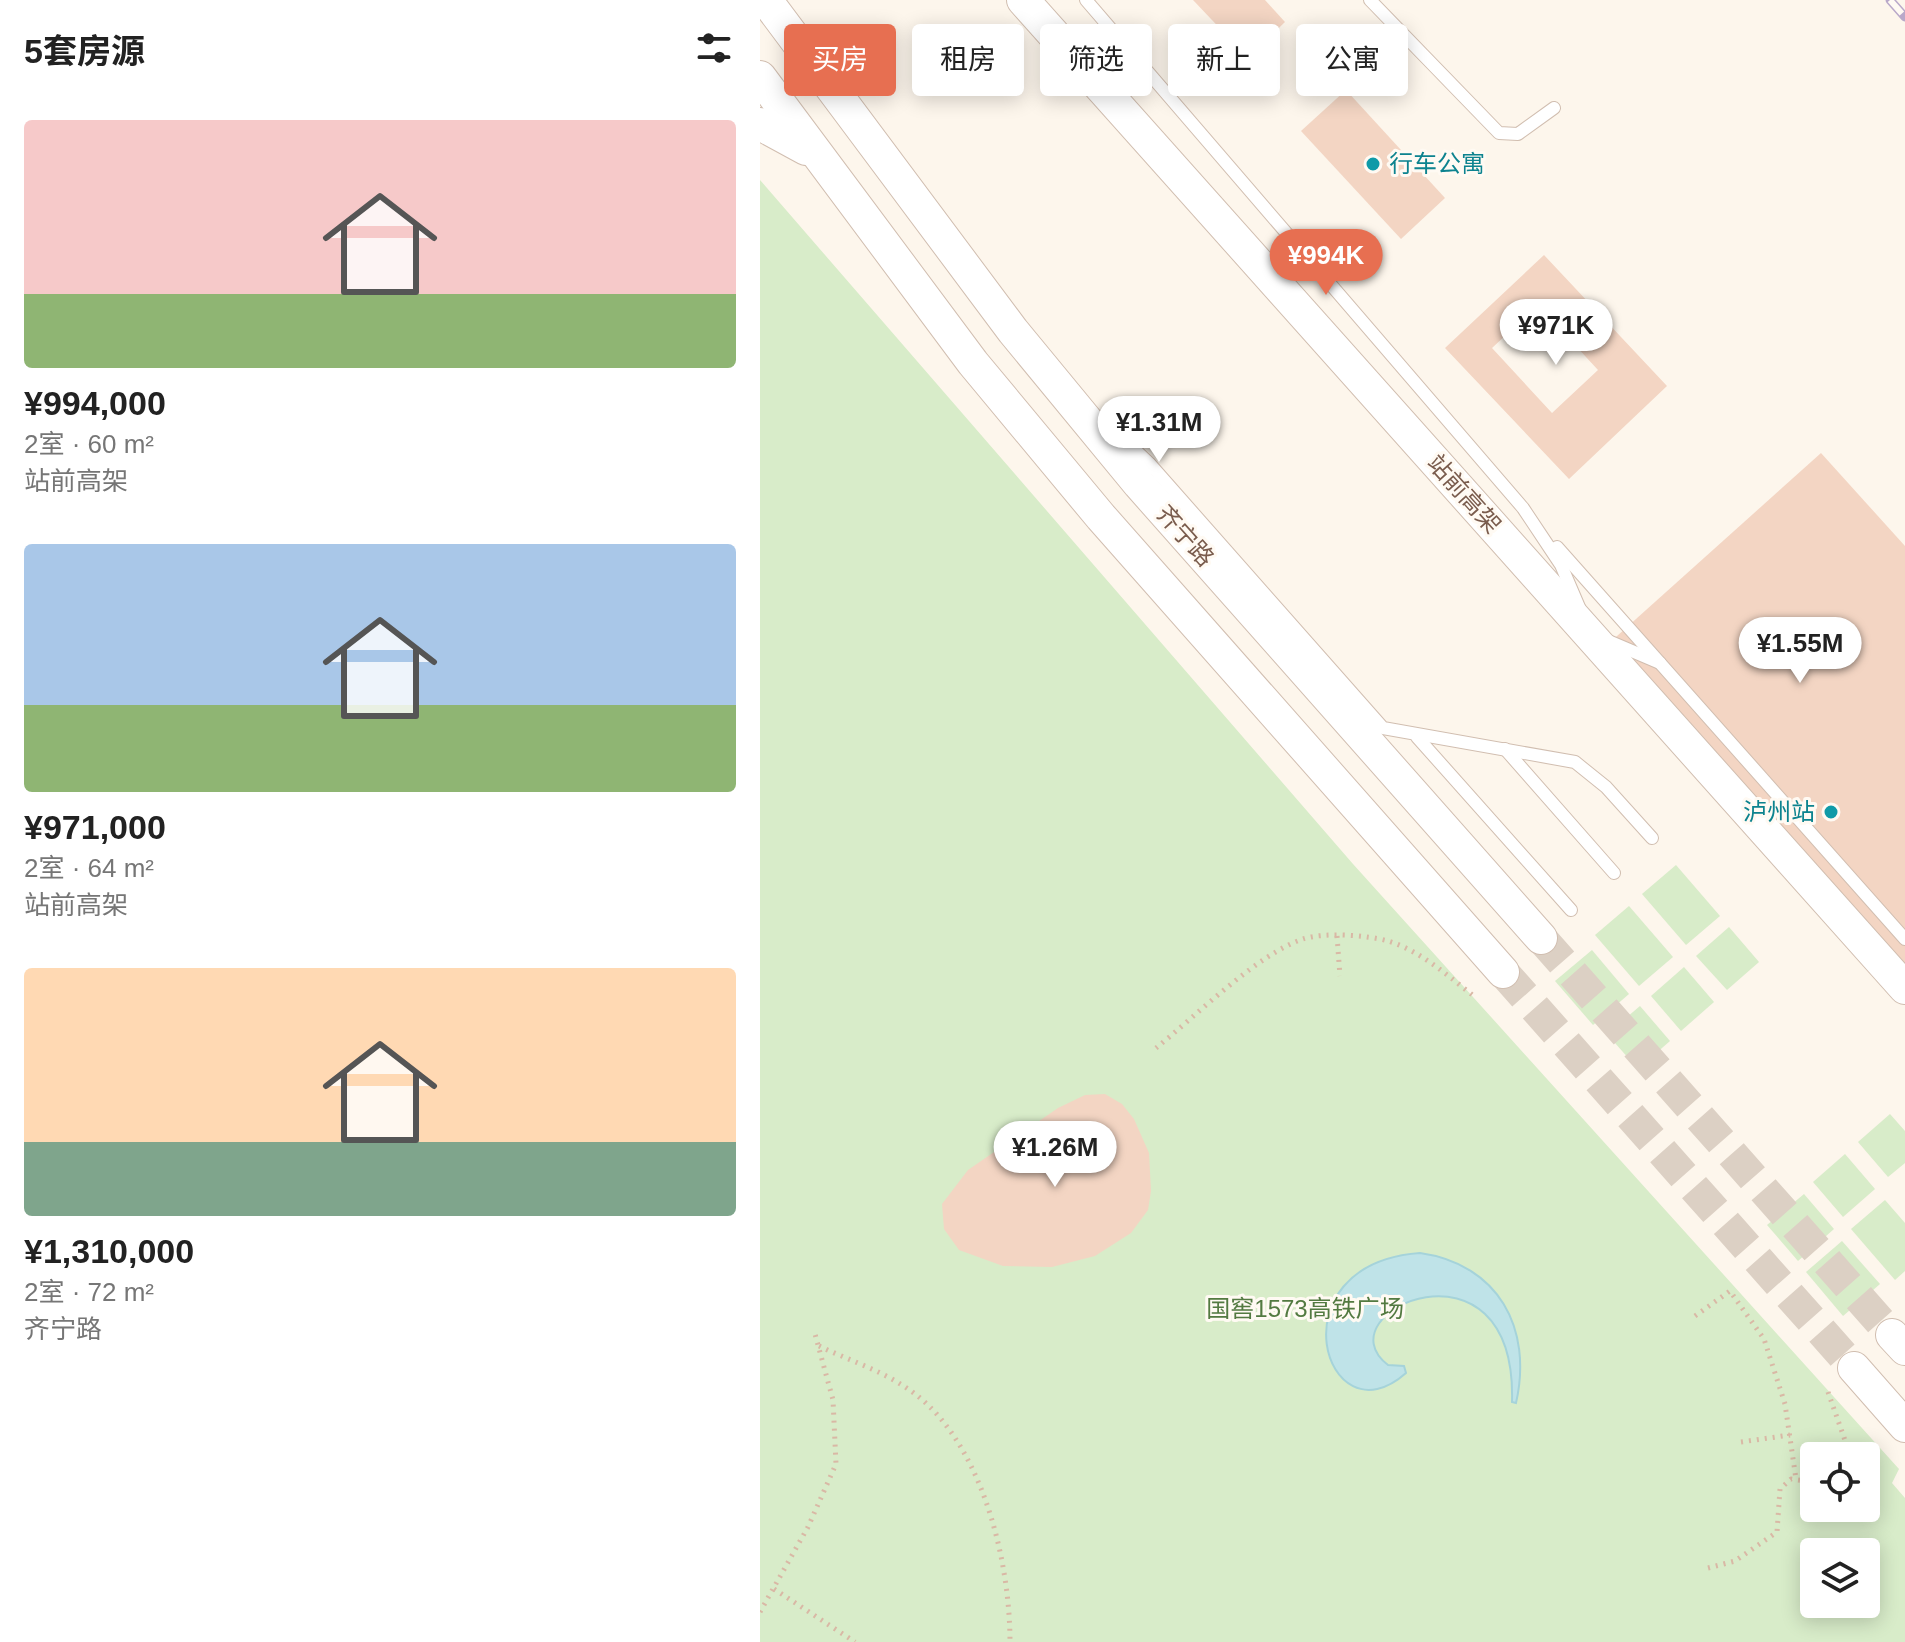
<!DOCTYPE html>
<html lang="zh">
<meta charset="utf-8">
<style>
:root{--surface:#fff;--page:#f6f6f6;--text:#222;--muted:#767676;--accent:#e76f51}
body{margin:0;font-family:Arial,"Noto Sans SC",sans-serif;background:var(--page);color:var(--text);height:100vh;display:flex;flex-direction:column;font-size:30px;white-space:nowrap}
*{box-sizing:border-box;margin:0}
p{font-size:26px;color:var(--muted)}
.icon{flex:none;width:44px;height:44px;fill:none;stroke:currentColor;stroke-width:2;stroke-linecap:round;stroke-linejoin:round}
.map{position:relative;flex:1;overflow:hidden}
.panel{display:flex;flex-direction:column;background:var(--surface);width:760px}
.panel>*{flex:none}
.banner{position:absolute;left:24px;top:24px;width:760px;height:72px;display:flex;gap:16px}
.controls{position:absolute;left:1040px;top:1442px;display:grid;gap:16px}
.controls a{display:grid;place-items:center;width:80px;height:80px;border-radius:8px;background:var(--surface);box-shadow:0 4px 20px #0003;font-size:40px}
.price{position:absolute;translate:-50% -68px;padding:0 18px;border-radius:28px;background:#fff;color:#222;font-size:26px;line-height:52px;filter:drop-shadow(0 2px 4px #0008)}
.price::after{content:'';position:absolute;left:50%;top:48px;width:24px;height:18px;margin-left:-12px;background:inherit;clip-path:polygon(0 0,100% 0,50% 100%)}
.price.on{background:var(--accent);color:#fff}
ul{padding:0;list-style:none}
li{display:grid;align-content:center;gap:16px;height:424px;padding:0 24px}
li span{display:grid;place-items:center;height:248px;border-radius:8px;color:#555}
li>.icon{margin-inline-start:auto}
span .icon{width:144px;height:144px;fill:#fffc;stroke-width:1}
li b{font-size:34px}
h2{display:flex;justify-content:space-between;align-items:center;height:96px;padding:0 24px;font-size:34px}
.chip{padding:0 28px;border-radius:8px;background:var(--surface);box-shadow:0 4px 20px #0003;font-size:28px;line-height:72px}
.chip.on{background:var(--accent);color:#fff}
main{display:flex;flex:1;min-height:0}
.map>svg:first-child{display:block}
.green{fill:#d8ecc9;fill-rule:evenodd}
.water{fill:#bfe3e8;stroke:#a5d3da;stroke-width:2}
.building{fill:#f3d5c3;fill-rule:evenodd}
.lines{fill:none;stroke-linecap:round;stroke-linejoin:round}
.tertiary-tunnel{stroke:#dcd0c4;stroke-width:32;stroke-dasharray:32 16;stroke-linecap:butt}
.service-casing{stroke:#d1beb0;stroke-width:14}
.tertiary-casing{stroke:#d1beb0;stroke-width:34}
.path{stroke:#d9b8a5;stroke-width:5;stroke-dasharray:2 6;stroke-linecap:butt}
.service{stroke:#fff;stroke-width:12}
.tertiary{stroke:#fff;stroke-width:32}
.rail-casing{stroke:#b9a8c9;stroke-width:9}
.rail{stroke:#fffaf3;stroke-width:6;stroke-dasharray:18;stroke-linecap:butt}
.culture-dot{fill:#0f9aa8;stroke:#fffaf3;stroke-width:3}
.labels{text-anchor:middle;stroke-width:6;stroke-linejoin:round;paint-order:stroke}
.culture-label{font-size:24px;fill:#0d838f;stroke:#fffaf3;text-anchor:start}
.street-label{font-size:24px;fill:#7a5c4d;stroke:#fffaf3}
.park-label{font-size:24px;fill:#537a41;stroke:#fffaf3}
</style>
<main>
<section class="panel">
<h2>5套房源<svg class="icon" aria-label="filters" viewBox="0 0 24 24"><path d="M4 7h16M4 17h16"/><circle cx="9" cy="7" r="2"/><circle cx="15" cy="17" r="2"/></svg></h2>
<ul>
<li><span style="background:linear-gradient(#f6c9c9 70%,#8fb573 0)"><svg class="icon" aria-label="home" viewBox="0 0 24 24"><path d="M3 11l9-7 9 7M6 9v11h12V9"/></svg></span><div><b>¥994,000</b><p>2室 · 60 m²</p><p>站前高架</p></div></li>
<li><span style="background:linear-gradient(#a9c7e8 65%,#8fb573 0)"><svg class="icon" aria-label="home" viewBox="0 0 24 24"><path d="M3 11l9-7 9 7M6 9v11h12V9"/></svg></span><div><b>¥971,000</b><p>2室 · 64 m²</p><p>站前高架</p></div></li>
<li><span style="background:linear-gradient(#ffd9b3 70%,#7fa58c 0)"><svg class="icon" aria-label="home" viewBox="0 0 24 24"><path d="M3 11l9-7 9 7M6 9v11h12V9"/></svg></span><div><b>¥1,310,000</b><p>2室 · 72 m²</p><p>齐宁路</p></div></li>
</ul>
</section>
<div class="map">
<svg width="1145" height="1642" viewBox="0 0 1145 1642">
<rect width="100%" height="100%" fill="#fdf6ec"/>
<!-- green -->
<g class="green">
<path d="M0,180L593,864L1139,1469L1132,1483L1145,1498V1642H0ZM1054,1456H1106V1508H1054ZM1054,1552H1106V1604H1054Z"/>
<path d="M916,865L960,916L926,945L882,894Z"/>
<path d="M869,906L913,957L879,986L835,935Z"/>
<path d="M969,927L999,962L967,990L936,956Z"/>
<path d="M832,950L869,994L833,1025L795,981Z"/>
<path d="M924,967L954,1002L921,1031L891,996Z"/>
<path d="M880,1006L910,1041L878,1069L847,1034Z"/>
<path d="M1130,1114L1145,1131V1163L1128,1177L1098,1142Z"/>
<path d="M1085,1154L1115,1189L1083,1217L1053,1182Z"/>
<path d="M1044,1194L1074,1229L1038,1261L1007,1225Z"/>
<path d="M1125,1200L1145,1223V1271L1135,1280L1091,1229Z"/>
<path d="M1082,1241L1120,1284L1083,1316L1046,1272Z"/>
</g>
<!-- water -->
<path class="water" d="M660,1253C738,1264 773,1328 756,1403L752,1402C757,1225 559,1312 628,1365L644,1366L646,1373C565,1445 511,1264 660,1253Z"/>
<!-- building -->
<g class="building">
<path d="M433,0H505L525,22L488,58Z"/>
<path d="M586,90L685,198L641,239L541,131Z"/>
<path d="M784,255L907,386L809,479L685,348ZM778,305L838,370L792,413L732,348Z"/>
<path d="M1061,453L1145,546V979L847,645Z"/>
<path d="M345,1094L362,1104L374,1119L389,1153L391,1191L388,1210L371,1233L335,1256L292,1267L243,1266L199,1250L184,1229L182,1204L208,1170L298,1108L325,1095Z"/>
</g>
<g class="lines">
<!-- tertiary-tunnel -->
<g class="tertiary-tunnel">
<path d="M781,938L1132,1335"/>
<path d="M743,972L1094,1368"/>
</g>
<!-- service casing -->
<g class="service-casing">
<g id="service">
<path d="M326,0L763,508L801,565L819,607"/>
<path d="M610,0L739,133L758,134L794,108"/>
<path d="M346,422L389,463L623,728L815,762L846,787L892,838"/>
<path d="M797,547L1145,939"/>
<path d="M846,640L900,663"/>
<path d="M657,737L811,910"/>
<path d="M745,749L854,873"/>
</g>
</g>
<!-- tertiary casing -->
<g class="tertiary-casing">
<g id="tertiary">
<path d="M6,0L253,331L379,484L781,938"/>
<path d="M263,0L1145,988"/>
<path d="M0,77L213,363L341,517L743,972"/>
<path d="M0,124L46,149"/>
<path d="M1132,1335L1145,1349"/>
<path d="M1094,1368L1145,1426"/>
</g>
</g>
<!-- path -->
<g class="path">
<path d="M577,936L580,976"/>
<path d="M396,1048C435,1017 497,954 543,939C564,932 607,935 628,941C661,951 688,976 715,997"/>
<path d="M935,1316L970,1291L1004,1339L1025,1404L1036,1479"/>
<path d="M59,1346C86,1359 117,1369 142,1385C220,1432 250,1558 250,1642"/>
<path d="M1068,1392L1087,1446V1456"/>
<path d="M981,1442L1030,1435"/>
<path d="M948,1568L975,1561L1017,1532L1020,1489L1031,1479L1054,1482"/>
<path d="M14,1589L95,1642"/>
<path d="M0,1612L48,1527L76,1464L73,1400L55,1334"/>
</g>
<!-- service -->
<use href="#service" class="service"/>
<!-- tertiary -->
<use href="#tertiary" class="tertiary"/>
<!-- rail casing -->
<g class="rail-casing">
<path id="rail" d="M1130,0L1145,17"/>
</g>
<!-- rail -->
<use href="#rail" class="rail"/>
</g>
<!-- markers -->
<g class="culture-dot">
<circle cx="613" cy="164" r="8"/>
<circle cx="1071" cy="812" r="8"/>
</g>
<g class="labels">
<!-- culture labels -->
<g class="culture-label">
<text x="629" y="172">行车公寓</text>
<text x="1055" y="820" text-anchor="end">泸州站</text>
</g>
<!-- street labels -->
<g class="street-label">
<text transform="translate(704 494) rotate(48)" y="8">站前高架</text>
<text transform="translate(425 536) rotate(48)" y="8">齐宁路</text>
</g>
<!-- park labels -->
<g class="park-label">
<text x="545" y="1317">国窖1573高铁广场</text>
</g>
</g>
</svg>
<div class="controls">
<a><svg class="icon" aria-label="locate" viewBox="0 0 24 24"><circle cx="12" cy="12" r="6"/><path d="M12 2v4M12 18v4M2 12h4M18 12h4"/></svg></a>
<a><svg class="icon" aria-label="layers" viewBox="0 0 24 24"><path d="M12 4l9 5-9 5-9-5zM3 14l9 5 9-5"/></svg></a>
</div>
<b class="price on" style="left:566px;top:297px">¥994K</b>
<b class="price" style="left:796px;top:367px">¥971K</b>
<b class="price" style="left:399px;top:464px">¥1.31M</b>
<b class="price" style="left:1040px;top:685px">¥1.55M</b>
<b class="price" style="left:295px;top:1189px">¥1.26M</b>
<div class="banner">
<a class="chip on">买房</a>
<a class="chip">租房</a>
<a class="chip">筛选</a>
<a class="chip">新上</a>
<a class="chip">公寓</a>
</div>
</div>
</main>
